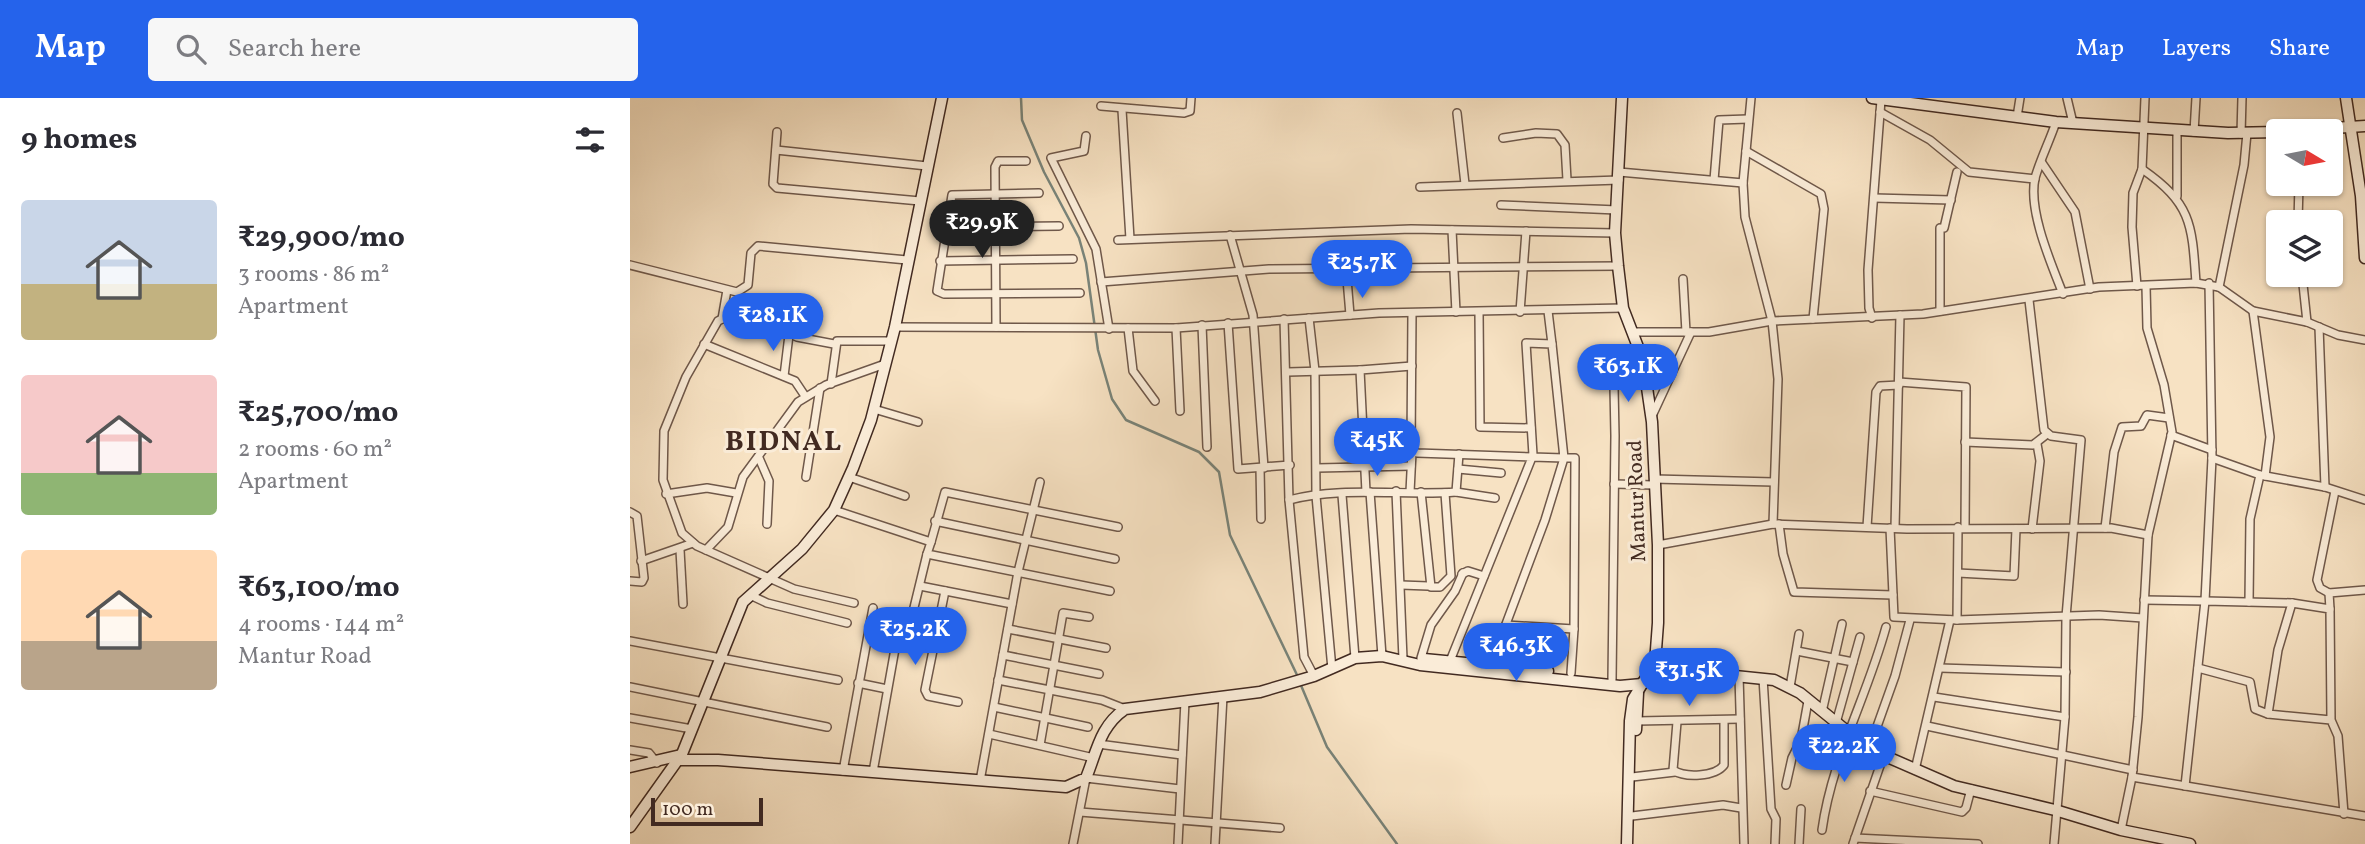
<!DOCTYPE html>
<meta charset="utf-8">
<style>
:root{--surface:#fff;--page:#f7f7f7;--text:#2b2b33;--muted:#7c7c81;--accent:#2563eb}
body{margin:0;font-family:Vollkorn,serif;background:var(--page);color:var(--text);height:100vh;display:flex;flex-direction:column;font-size:26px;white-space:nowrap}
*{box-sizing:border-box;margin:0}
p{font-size:23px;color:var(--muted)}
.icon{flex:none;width:38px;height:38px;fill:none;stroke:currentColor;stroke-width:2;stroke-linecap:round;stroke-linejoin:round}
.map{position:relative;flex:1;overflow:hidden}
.side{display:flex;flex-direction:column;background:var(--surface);width:630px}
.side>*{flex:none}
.needle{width:46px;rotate:100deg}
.tools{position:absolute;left:1636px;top:21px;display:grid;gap:14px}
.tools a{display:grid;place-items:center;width:77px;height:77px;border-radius:7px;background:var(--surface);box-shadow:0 2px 5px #0004;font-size:35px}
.scale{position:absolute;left:21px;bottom:18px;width:112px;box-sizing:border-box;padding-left:7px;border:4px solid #422a21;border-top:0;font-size:19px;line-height:24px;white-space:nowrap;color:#422a21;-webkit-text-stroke:5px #faecd8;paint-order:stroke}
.price{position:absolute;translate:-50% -60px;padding:0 16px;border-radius:24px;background:var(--accent);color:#fff;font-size:23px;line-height:46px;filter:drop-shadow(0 2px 4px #0008)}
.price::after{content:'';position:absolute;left:50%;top:42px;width:21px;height:16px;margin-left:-10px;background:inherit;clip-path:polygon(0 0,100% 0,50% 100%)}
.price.active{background:#222;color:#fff}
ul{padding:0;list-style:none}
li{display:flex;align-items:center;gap:21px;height:175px;padding:0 21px}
li span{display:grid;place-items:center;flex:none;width:196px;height:140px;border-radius:7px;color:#555}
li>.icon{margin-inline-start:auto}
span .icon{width:84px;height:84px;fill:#fffc;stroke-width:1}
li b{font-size:30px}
h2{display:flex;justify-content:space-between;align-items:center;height:84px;padding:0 21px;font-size:30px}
header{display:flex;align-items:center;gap:42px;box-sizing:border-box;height:98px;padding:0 35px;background:var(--accent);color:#fff}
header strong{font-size:33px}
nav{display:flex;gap:38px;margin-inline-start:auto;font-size:24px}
.search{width:490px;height:63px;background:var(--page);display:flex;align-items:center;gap:18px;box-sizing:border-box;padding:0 24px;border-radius:7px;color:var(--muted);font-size:26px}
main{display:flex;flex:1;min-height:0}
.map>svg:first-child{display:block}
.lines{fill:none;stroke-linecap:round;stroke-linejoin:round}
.stream{stroke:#798378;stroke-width:2.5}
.street-casing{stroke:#6f584a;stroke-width:10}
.secondary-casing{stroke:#422a21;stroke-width:13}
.street{stroke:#faecd8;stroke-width:7}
.secondary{stroke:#faecd8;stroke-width:10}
.labels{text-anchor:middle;stroke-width:6;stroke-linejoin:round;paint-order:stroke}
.street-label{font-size:21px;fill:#422a21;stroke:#faecd8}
.district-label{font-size:28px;font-weight:bold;letter-spacing:2px;fill:#422a21;stroke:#faecd8}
</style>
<header>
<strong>Map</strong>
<div class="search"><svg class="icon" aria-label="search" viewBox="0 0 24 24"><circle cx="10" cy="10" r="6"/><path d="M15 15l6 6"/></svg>Search here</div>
<nav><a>Map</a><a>Layers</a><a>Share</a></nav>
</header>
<main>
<section class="side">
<h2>9 homes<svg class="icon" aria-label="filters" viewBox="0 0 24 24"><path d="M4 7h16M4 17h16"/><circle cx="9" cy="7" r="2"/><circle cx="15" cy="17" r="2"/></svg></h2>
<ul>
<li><span style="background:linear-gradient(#c9d6e8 60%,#c2b280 0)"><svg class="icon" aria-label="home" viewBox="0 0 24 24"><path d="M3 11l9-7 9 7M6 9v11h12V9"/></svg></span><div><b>₹29,900/mo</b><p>3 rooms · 86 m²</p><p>Apartment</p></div></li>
<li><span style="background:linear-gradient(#f6c9c9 70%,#8fb573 0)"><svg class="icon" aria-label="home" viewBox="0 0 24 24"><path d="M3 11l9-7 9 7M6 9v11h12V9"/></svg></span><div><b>₹25,700/mo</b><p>2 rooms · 60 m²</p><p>Apartment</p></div></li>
<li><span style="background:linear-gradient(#ffd9b3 65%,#b9a48a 0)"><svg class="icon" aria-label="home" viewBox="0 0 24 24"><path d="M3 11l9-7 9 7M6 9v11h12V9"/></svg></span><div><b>₹63,100/mo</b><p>4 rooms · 144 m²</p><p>Mantur Road</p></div></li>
</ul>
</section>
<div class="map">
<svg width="1735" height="746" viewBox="0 0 1735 746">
<rect width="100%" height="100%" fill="#f7e2c3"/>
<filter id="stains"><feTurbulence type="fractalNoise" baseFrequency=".00286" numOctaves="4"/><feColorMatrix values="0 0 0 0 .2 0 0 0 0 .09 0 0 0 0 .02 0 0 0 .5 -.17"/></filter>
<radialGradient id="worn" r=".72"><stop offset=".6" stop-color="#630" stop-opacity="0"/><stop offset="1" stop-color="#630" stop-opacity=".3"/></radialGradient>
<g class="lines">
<!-- stream -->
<g class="stream">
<path d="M391,0L392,22L414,74L449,140L456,165L468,252L482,301L496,322L569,354L589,374L600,437L668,579"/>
<path d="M670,585L697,649L767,746"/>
</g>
<!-- street casing -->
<g class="street-casing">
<g id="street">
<path d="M1121,0L1113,85L1115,119L1142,223L1148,281L1143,426"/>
<path d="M1437,0L1443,25"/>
<path d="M471,8L554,15L560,13L561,0"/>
<path d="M492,12L500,141"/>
<path d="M1250,14L1300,42L1339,74L1405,81"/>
<path d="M827,15L835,86"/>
<path d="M1387,19L1390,0"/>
<path d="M1426,24C1420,42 1410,62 1405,80C1398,113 1421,165 1433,196"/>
<path d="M147,34L143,86L147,90L290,103"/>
<path d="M1564,34L1566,0"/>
<path d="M1611,36L1612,0"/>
<path d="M456,38L454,53L421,60L466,151L479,231"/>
<path d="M873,40L906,35L927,36L935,47L937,82"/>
<path d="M146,52L297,68"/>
<path d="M1116,53L1191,96L1194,111L1183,221"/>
<path d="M1412,65L1445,114L1460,191"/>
<path d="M1512,71C1562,106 1562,126 1566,185"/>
<path d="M989,74L1113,85"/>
<path d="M1084,82L1089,22L1118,21"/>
<path d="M790,89L989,82"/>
<path d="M409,95L322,97L307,193L314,196L450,195"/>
<path d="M1547,98V33"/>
<path d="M1244,100L1321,102"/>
<path d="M871,107L987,112"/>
<path d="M1668,124L1669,86"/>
<path d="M316,129L429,128"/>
<path d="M1314,130L1327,74"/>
<path d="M822,132L826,214"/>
<path d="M600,137L623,217L634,370"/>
<path d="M488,142L781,131L985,135"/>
<path d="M310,163L443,161"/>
<path d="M0,167L107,194L118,187L121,155L128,148L277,162"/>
<path d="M716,169L720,217"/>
<path d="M1672,177L1677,224"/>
<path d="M1053,181L1056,234"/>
<path d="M471,184L639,171L988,168"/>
<path d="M1507,188L1502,129L1503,95L1512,71L1515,0"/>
<path d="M1589,189L1614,67L1617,35"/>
<path d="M1399,202L1414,332L1421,338L1451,342L1436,519L1435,619L1424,746"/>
<path d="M918,213L922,246"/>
<path d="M1310,213V130"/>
<path d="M1623,213L1640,339L1635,378"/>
<path d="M849,214L850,329L901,330"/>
<path d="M890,214L896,133"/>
<path d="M782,215L781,350L787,355L934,360L922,246L896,245L903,357L820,563"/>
<path d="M679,220L685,273L686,398L702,571"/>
<path d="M1242,220L1239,210L1238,172L1251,2"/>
<path d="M92,221L97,192"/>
<path d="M654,221L659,402L674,559L684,578"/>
<path d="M598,225L608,371L660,367"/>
<path d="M572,227L577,349"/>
<path d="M265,229L546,230L749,215L993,210"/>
<path d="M366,229L365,69L368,63H396"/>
<path d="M1689,229L1695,389"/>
<path d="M498,230L503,273L525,303"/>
<path d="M546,230L550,313"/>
<path d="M1005,234H1079L1142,223L1293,216L1469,189L1566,185L1589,189L1623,213L1677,224L1708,237L1735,242"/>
<path d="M74,246L165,283L175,298"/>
<path d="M204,246L167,239L114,216H102L88,223L56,279L34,333L33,382L52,435L67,448L164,491L224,505"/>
<path d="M978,257L984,289L985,338L982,582"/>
<path d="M658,274L730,272"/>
<path d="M154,278L159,237"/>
<path d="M1269,284L1336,289L1335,430"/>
<path d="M201,286L207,243H261"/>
<path d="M244,311L288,324"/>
<path d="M1022,318L1061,234"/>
<path d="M1541,337L1582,352"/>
<path d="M1335,344L1403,347L1417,336"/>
<path d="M129,360L139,383L137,426"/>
<path d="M1582,360L1630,377L1620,421L1619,504"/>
<path d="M630,370L631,421"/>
<path d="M687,370L781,368"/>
<path d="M828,371L871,375"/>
<path d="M1630,377L1695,389L1735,402"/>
<path d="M176,379L190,290"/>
<path d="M219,379L275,398"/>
<path d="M1024,381L1144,384"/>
<path d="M984,386L1024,387"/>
<path d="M766,393L773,561"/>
<path d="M736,394L730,272L782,268"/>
<path d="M740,394L752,558"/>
<path d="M780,394L782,354"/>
<path d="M791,394L801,489H810L821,478L815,395"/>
<path d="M826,394L865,400"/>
<path d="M36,396L77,390L106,395"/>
<path d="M712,397L725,560"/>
<path d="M659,402C711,388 773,398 826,394L829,356"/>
<path d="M204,412L301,444L297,456L480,493"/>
<path d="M0,414L7,418L14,480L12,484L0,483"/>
<path d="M305,423L485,461"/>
<path d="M1149,426L1153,456L1164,494L1263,497"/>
<path d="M1237,429L1246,294L1250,288L1269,287"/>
<path d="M1260,430L1264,519L1327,522L1469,517L1513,520"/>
<path d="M1265,430L1270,217"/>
<path d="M1475,430L1484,354L1492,329L1511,328L1517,317L1539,320"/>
<path d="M1402,431L1410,363L1407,346"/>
<path d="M301,444L315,394L488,429"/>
<path d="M1028,447L1143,426L1277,431L1481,430L1518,437"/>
<path d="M50,452L53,506"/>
<path d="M76,452L98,429L113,379L168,304L196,287L255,266"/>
<path d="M11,463L63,445"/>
<path d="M1328,475L1384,478L1386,431"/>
<path d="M832,476L838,473L854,478"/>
<path d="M771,487L798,488"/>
<path d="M290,488L382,506"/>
<path d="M315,493L295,592L298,598L328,604"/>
<path d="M1699,495L1690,490L1687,482L1705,393"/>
<path d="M120,497L137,505L217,525"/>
<path d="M1514,502L1575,503L1582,360L1579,185"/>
<path d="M1700,511L1699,495L1735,492"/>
<path d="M1327,522L1328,429"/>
<path d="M876,527L944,531"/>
<path d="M378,531L476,550"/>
<path d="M0,543L208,582"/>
<path d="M1167,553L1223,564"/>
<path d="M373,557L469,576"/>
<path d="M791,560L801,527L825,493L833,475"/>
<path d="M861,566L915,422L934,360H945L944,531L941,575"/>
<path d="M1310,570L1436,574"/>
<path d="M1568,570L1620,584L1625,611L1638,616"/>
<path d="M1109,578L1114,746"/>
<path d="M1133,580L1141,711L1146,721L1145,746"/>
<path d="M368,582L472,602L495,611"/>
<path d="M228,585L257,591"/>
<path d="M0,589L197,629"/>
<path d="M1160,589L1169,536"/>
<path d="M1304,599L1435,619"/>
<path d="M364,609L458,629"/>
<path d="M1192,614L1212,526"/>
<path d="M0,620L62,631"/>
<path d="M1701,622L1700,511L1662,505L1648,552L1638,616L1701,622L1708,638L1714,716"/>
<path d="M1007,623L1110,621"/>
<path d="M1047,624L1043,672C1055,680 1085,679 1094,667V622"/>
<path d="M1206,625L1230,539"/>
<path d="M1297,628L1503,672"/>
<path d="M359,636L464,660"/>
<path d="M468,646L552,657"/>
<path d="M410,647L433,515L459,519"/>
<path d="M1239,651L1265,578L1280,522"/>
<path d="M0,652L19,655L27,665"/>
<path d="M1285,672L1320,522"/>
<path d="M213,673L243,510"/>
<path d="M243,674L268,534L280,526L297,456"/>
<path d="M1002,679L1045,674"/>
<path d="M1502,679L1735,718"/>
<path d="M350,683L388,474L410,384"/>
<path d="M1156,687L1162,660L1171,642L1178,603"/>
<path d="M1555,688L1575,503L1662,505"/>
<path d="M1240,693L1332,714L1336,710L1341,691"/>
<path d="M450,714L650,730"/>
<path d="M1002,718L1093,707L1111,710"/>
<path d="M1192,732C1202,660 1237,599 1256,529"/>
<path d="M1491,732L1502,679L1508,619L1518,437L1542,334L1534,287L1517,230L1516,188"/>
<path d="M1225,740L1348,746"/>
<path d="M443,746L456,680L550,691"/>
<path d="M548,746L555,603"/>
<path d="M585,746L593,598"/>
<path d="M1169,746L1171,711"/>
<path d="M1223,746L1253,659"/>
</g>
</g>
<!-- secondary casing -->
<g class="secondary-casing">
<g id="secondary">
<path d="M992,0L985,135L988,168L993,210L1013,262L1022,324L1028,447V525L1025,565L1003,601L1000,623L997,746"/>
<path d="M1242,0L1426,24L1598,35L1648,34"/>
<path d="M1716,0L1731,98L1735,160"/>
<path d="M1655,33L1735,28"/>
<path d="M794,561L918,573"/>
<path d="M1014,583L1105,578L1144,582L1170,595L1239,651L1324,688L1425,712L1491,732L1560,746"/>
<path d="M1006,632L1008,595"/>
<path d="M48,662H88L436,689L456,680C467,653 470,628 495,611L630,594L684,578L725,560L752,558L790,567L990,588L1012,586"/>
<path d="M0,669L51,657"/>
<path d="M0,729L52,656L113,504L172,451L204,412L223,370L241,322L265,229L312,0"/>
</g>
</g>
<!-- street -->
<use href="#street" class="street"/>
<!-- secondary -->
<use href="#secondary" class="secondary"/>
</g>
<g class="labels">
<!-- street labels -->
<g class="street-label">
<text transform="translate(1006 403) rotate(-92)" y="7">Mantur Road</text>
</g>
<!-- district labels -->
<g class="district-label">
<text x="154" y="352">BIDNAL</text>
</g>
</g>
<rect width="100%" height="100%" filter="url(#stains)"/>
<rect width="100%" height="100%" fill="url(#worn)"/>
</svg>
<div class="tools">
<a><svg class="needle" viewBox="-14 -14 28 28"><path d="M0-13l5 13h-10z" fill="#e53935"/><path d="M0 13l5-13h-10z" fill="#7c7c81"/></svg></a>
<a><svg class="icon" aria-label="layers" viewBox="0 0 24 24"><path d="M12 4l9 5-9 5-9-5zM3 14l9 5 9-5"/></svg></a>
</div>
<div class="scale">100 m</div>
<b class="price active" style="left:352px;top:162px">₹29.9K</b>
<b class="price" style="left:732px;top:202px">₹25.7K</b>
<b class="price" style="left:143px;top:255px">₹28.1K</b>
<b class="price" style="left:998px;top:306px">₹63.1K</b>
<b class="price" style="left:747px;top:380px">₹45K</b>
<b class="price" style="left:285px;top:569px">₹25.2K</b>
<b class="price" style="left:886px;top:585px">₹46.3K</b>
<b class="price" style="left:1059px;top:610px">₹31.5K</b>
<b class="price" style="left:1214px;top:686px">₹22.2K</b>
</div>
</main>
